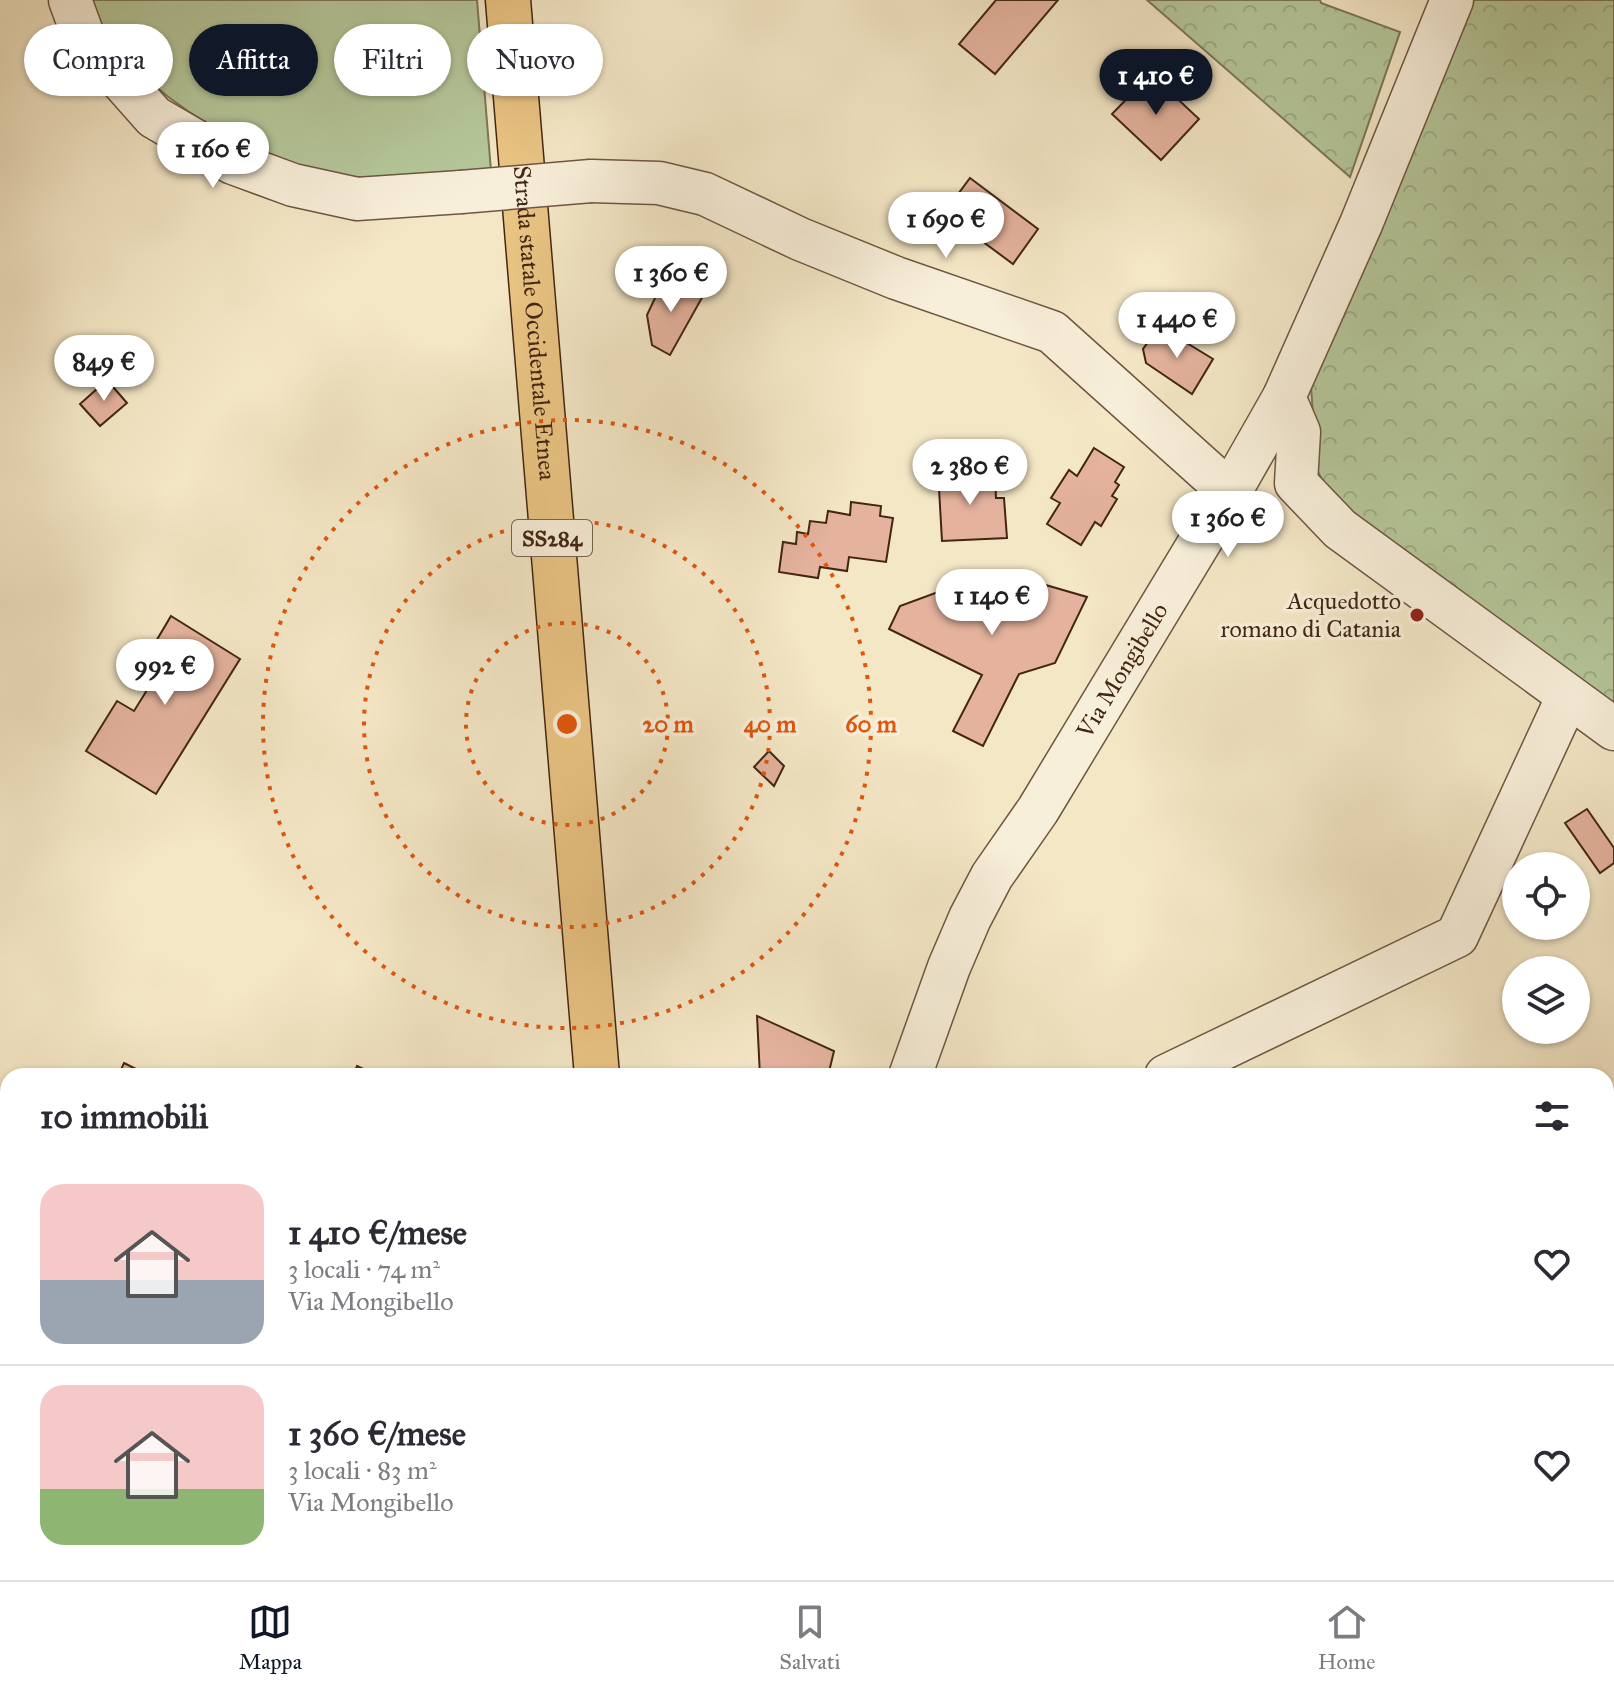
<!DOCTYPE html>
<html lang="it">
<meta charset="utf-8">
<style>
:root{--surface:#fff;--page:#f2f2f3;--text:#2b2b33;--muted:#7c7c81;--line:#e1e1e2;--accent:#111827}
body{margin:0;font-family:"IM FELL Great Primer",serif;background:var(--page);color:var(--text);height:100vh;display:flex;flex-direction:column;font-size:30px;white-space:nowrap}
*{box-sizing:border-box;margin:0}
p{font-size:26px;color:var(--muted)}
.icon{flex:none;width:44px;height:44px;fill:none;stroke:currentColor;stroke-width:2;stroke-linecap:round;stroke-linejoin:round}
.map{position:relative;flex:1;overflow:hidden}
.sheet{position:absolute;left:0px;top:1068px;width:1614px;height:512px;display:flex;flex-direction:column;background:var(--surface);border-radius:24px 24px 0 0;box-shadow:0 2px 6px #0004}
.sheet>*{flex:none}
.banner{position:absolute;left:24px;top:24px;width:800px;height:72px;display:flex;gap:16px}
.buttons{position:absolute;left:1502px;top:852px;display:grid;gap:16px}
.buttons a{display:grid;place-items:center;width:88px;height:88px;border-radius:50%;background:var(--surface);box-shadow:0 2px 6px #0004;font-size:40px}
.price{position:absolute;translate:-50% -68px;padding:0 18px;border-radius:28px;background:#fff;color:#222;font-size:26px;line-height:52px;filter:drop-shadow(0 2px 4px #0008)}
.price::after{content:'';position:absolute;left:50%;top:48px;width:24px;height:18px;margin-left:-12px;background:inherit;clip-path:polygon(0 0,100% 0,50% 100%)}
.price.current{background:var(--accent);color:#fff}
ul{padding:0;list-style:none}
li{display:flex;align-items:center;gap:24px;height:200px;padding:0 40px}
li+li{border-top:2px solid var(--line)}
li span{display:grid;place-items:center;flex:none;width:224px;height:160px;border-radius:24px;color:#555}
li>.icon{margin-inline-start:auto}
span .icon{width:96px;height:96px;fill:#fffc;stroke-width:1}
li b{font-size:34px}
h2{display:flex;justify-content:space-between;align-items:center;height:96px;padding:0 40px;font-size:34px}
.tag{padding:0 28px;border-radius:36px;background:var(--surface);box-shadow:0 2px 6px #0004;font-size:28px;line-height:72px}
.tag.current{background:var(--accent);color:#fff}
.tab-bar{display:flex;justify-content:space-around;align-items:center;height:112px;border-top:2px solid var(--line);background:var(--surface);font-size:22px;color:var(--muted)}
.tab-bar a{display:grid;justify-items:center;gap:4px}
.tab-bar .current{color:var(--accent)}
.map>svg:first-child{display:block}
.green{fill:#b5c79a;stroke:#7c7656;stroke-width:2}
.forest{fill:url(#forest-crowns);stroke:#7c7656;stroke-width:2}
.building{fill:#e4b29d;stroke:#422613;stroke-width:2}
.lines{fill:none;stroke-linecap:round;stroke-linejoin:round}
.minor-casing{stroke:#6e5640;stroke-width:45}
.major-casing{stroke:#422613;stroke-width:47}
.minor{stroke:#f8efda;stroke-width:42}
.major{stroke:#eac483;stroke-width:44}
.minor-bridge-casing{stroke:#6e5640;stroke-width:45;stroke-linecap:butt}
.minor-bridge{stroke:#f8efda;stroke-width:42}
.ring{fill:none;stroke:#e0560c;stroke-width:4;stroke-dasharray:4 8}
.poi-dot{fill:#8f2418;stroke:#f8efda;stroke-width:3}
.labels{text-anchor:middle;stroke-width:7;stroke-linejoin:round;paint-order:stroke}
.shield{fill:#f8efda;stroke:#79624f;stroke-width:2}
.shield-label{font-size:22px;font-weight:bold;fill:#422613}
.street-label{font-size:24px;fill:#422613;stroke:#f8efda}
.poi-label{font-size:24px;fill:#422613;stroke:#f8efda;text-anchor:end}
.centre{fill:#e0560c;stroke:#f8efda;stroke-width:4}
.ring-label{font-size:24px;text-anchor:middle;font-weight:bold;fill:#e0560c;stroke:#f8efda;stroke-width:7;stroke-linejoin:round;paint-order:stroke}
</style>
<div class="map">
<svg width="1614" height="1580" viewBox="0 0 1614 1580">
<defs>
<pattern id="forest-crowns" width="20" height="18" patternUnits="userSpaceOnUse" patternTransform="scale(2)"><rect width="20" height="18" fill="#b5c79a"/><path d="M2 6a3 3 0 1 1 6 0M12 15a3 3 0 1 1 6 0" fill="none" stroke="#9dab84"/></pattern>
</defs>
<rect width="100%" height="100%" fill="#f4e7c6"/>
<filter id="stains"><feTurbulence type="fractalNoise" baseFrequency=".0025" numOctaves="4"/><feColorMatrix values="0 0 0 0 .2 0 0 0 0 .09 0 0 0 0 .02 0 0 0 .5 -.17"/></filter>
<radialGradient id="worn" r=".72"><stop offset=".6" stop-color="#630" stop-opacity="0"/><stop offset="1" stop-color="#630" stop-opacity=".3"/></radialGradient>
<!-- green -->
<path class="green" d="M86,0H477L491,171C436,175 381,182 326,174C313,172 299,165 286,160C215,134 149,94 105,31C98,21 89,12 86,0Z"/>
<!-- forest -->
<g class="forest">
<path d="M1147,0H1320L1321,3L1400,32L1350,177Z"/>
<path d="M1474,0H1614V725L1341,515L1317,470L1311,387Z"/>
</g>
<!-- building -->
<g class="building">
<path d="M996,0H1058L995,74L959,44Z"/>
<path d="M1151,74L1199,119L1161,160L1112,114Z"/>
<path d="M970,178L1038,229L1013,264L944,213Z"/>
<path d="M664,279L704,294L670,355L652,345L647,315Z"/>
<path d="M1154,334H1172L1213,359L1192,394L1146,363L1143,349Z"/>
<path d="M107,380L127,403L100,426L80,404Z"/>
<path d="M1094,448L1124,467L1115,482L1119,485L1112,496L1117,499L1101,526L1095,522L1081,545L1047,524L1060,503L1051,498L1069,470L1077,476Z"/>
<path d="M975,469L976,476L995,475L996,498H1004L1007,538L942,541L938,471Z"/>
<path d="M851,502L881,506L880,516L893,518L886,562L849,557L847,571L820,567L818,578L779,572L783,542L796,544L797,532L808,534L810,521L826,523L828,511L850,515Z"/>
<path d="M968,581H1032L1087,597L1055,663L1019,674L983,746L953,731L982,675L889,629L900,606Z"/>
<path d="M171,616L240,659L156,794L86,751L117,701L134,711L157,674L142,665Z"/>
<path d="M769,751L784,766L774,786L754,767Z"/>
<path d="M1587,809L1614,848V863L1600,873L1565,823Z"/>
<path d="M757,1016L834,1051L828,1076H760Z"/>
<path d="M124,1063L150,1076H118Z"/>
<path d="M357,1066L378,1076H353Z"/>
<path d="M0,1380L8,1384L6,1420L0,1417Z"/>
<path d="M134,1572H141L159,1580H130Z"/>
</g>
<g class="lines">
<!-- minor casing -->
<g class="minor-casing">
<g id="minor">
<path d="M70,0L84,38L154,117L233,163L293,185L357,199L461,192"/>
<path d="M591,181L659,183L705,194L800,239L896,278L1052,332L1230,492"/>
<path d="M1284,397L1299,432L1296,483L1340,529L1614,729"/>
<path id="s1" d="M910,1076L949,967L970,918L992,876L1038,810L1230,492L1284,397L1361,224L1452,0"/>
<path d="M1166,1076L1457,936L1568,696"/>
<path d="M803,1572L811,1580"/>
<path d="M909,1572L917,1580"/>
<path d="M664,1580L673,1572"/>
</g>
</g>
<!-- major casing -->
<g class="major-casing">
<g id="major">
<path id="s2" d="M508,0L597,1076"/>
<path d="M642,1572V1580"/>
</g>
</g>
<!-- minor -->
<use href="#minor" class="minor"/>
<!-- major -->
<use href="#major" class="major"/>
<!-- minor-bridge casing -->
<g class="minor-bridge-casing">
<path id="minor-bridge" d="M461,192L591,181"/>
</g>
<!-- minor-bridge -->
<use href="#minor-bridge" class="minor-bridge"/>
</g>
<!-- distance rings -->
<g class="ring">
<circle cx="567" cy="724" r="101"/>
<circle cx="567" cy="724" r="203"/>
<circle cx="567" cy="724" r="304"/>
</g>
<!-- markers -->
<circle class="poi-dot" cx="1417" cy="615" r="8"/>
<g class="labels">
<!-- shield labels -->
<rect class="shield" x="512" y="520" width="80" height="36" rx="6"/>
<g class="shield-label">
<text x="552" y="546">SS284</text>
</g>
<!-- street labels -->
<g class="street-label">
<text dy="8" stroke="none"><textPath href="#s2" startOffset="324">Strada statale Occidentale Etnea</textPath></text>
<text dy="8" stroke="none"><textPath href="#s1" startOffset="460">Via Mongibello</textPath></text>
</g>
<!-- poi labels -->
<g class="poi-label">
<text x="1401" y="609">Acquedotto<tspan x="1401" dy="28">romano di Catania</tspan></text>
</g>
</g>
<circle cx="567" cy="724" r="12" class="centre"/>
<g class="ring-label">
<text x="668" y="732">20 m</text>
<text x="770" y="732">40 m</text>
<text x="871" y="732">60 m</text>
</g>
<rect width="100%" height="100%" filter="url(#stains)"/>
<rect width="100%" height="100%" fill="url(#worn)"/>
</svg>
<div class="buttons">
<a><svg class="icon" aria-label="locate" viewBox="0 0 24 24"><circle cx="12" cy="12" r="6"/><path d="M12 2v4M12 18v4M2 12h4M18 12h4"/></svg></a>
<a><svg class="icon" aria-label="layers" viewBox="0 0 24 24"><path d="M12 4l9 5-9 5-9-5zM3 14l9 5 9-5"/></svg></a>
</div>
<b class="price current" style="left:1156px;top:117px">1 410 €</b>
<b class="price" style="left:213px;top:190px">1 160 €</b>
<b class="price" style="left:946px;top:260px">1 690 €</b>
<b class="price" style="left:671px;top:314px">1 360 €</b>
<b class="price" style="left:1177px;top:360px">1 440 €</b>
<b class="price" style="left:104px;top:403px">849 €</b>
<b class="price" style="left:970px;top:507px">2 380 €</b>
<b class="price" style="left:1228px;top:559px">1 360 €</b>
<b class="price" style="left:992px;top:637px">1 140 €</b>
<b class="price" style="left:165px;top:707px">992 €</b>
<div class="banner">
<a class="tag">Compra</a>
<a class="tag current">Affitta</a>
<a class="tag">Filtri</a>
<a class="tag">Nuovo</a>
</div>
<section class="sheet">
<h2>10 immobili<svg class="icon" aria-label="filters" viewBox="0 0 24 24"><path d="M4 7h16M4 17h16"/><circle cx="9" cy="7" r="2"/><circle cx="15" cy="17" r="2"/></svg></h2>
<ul>
<li><span style="background:linear-gradient(#f6c9c9 60%,#9aa5b1 0)"><svg class="icon" aria-label="home" viewBox="0 0 24 24"><path d="M3 11l9-7 9 7M6 9v11h12V9"/></svg></span><div><b>1 410 €/mese</b><p>3 locali · 74 m²</p><p>Via Mongibello</p></div><svg class="icon" aria-label="heart" viewBox="0 0 24 24"><path d="M12 20l-8-8c-3-5 5-10 8-4 3-6 11-1 8 4z"/></svg></li>
<li><span style="background:linear-gradient(#f6c9c9 65%,#8fb573 0)"><svg class="icon" aria-label="home" viewBox="0 0 24 24"><path d="M3 11l9-7 9 7M6 9v11h12V9"/></svg></span><div><b>1 360 €/mese</b><p>3 locali · 83 m²</p><p>Via Mongibello</p></div><svg class="icon" aria-label="heart" viewBox="0 0 24 24"><path d="M12 20l-8-8c-3-5 5-10 8-4 3-6 11-1 8 4z"/></svg></li>
</ul>
</section>
</div>
<nav class="tab-bar">
<a class="current"><svg class="icon" aria-label="map" viewBox="0 0 24 24"><path d="M3 6l6-2 6 2 6-2v14l-6 2-6-2-6 2zM9 4v14M15 6v14"/></svg>Mappa</a>
<a><svg class="icon" aria-label="saved" viewBox="0 0 24 24"><path d="M7 4h10v16l-5-4-5 4z"/></svg>Salvati</a>
<a><svg class="icon" aria-label="home" viewBox="0 0 24 24"><path d="M3 11l9-7 9 7M6 9v11h12V9"/></svg>Home</a>
</nav>
